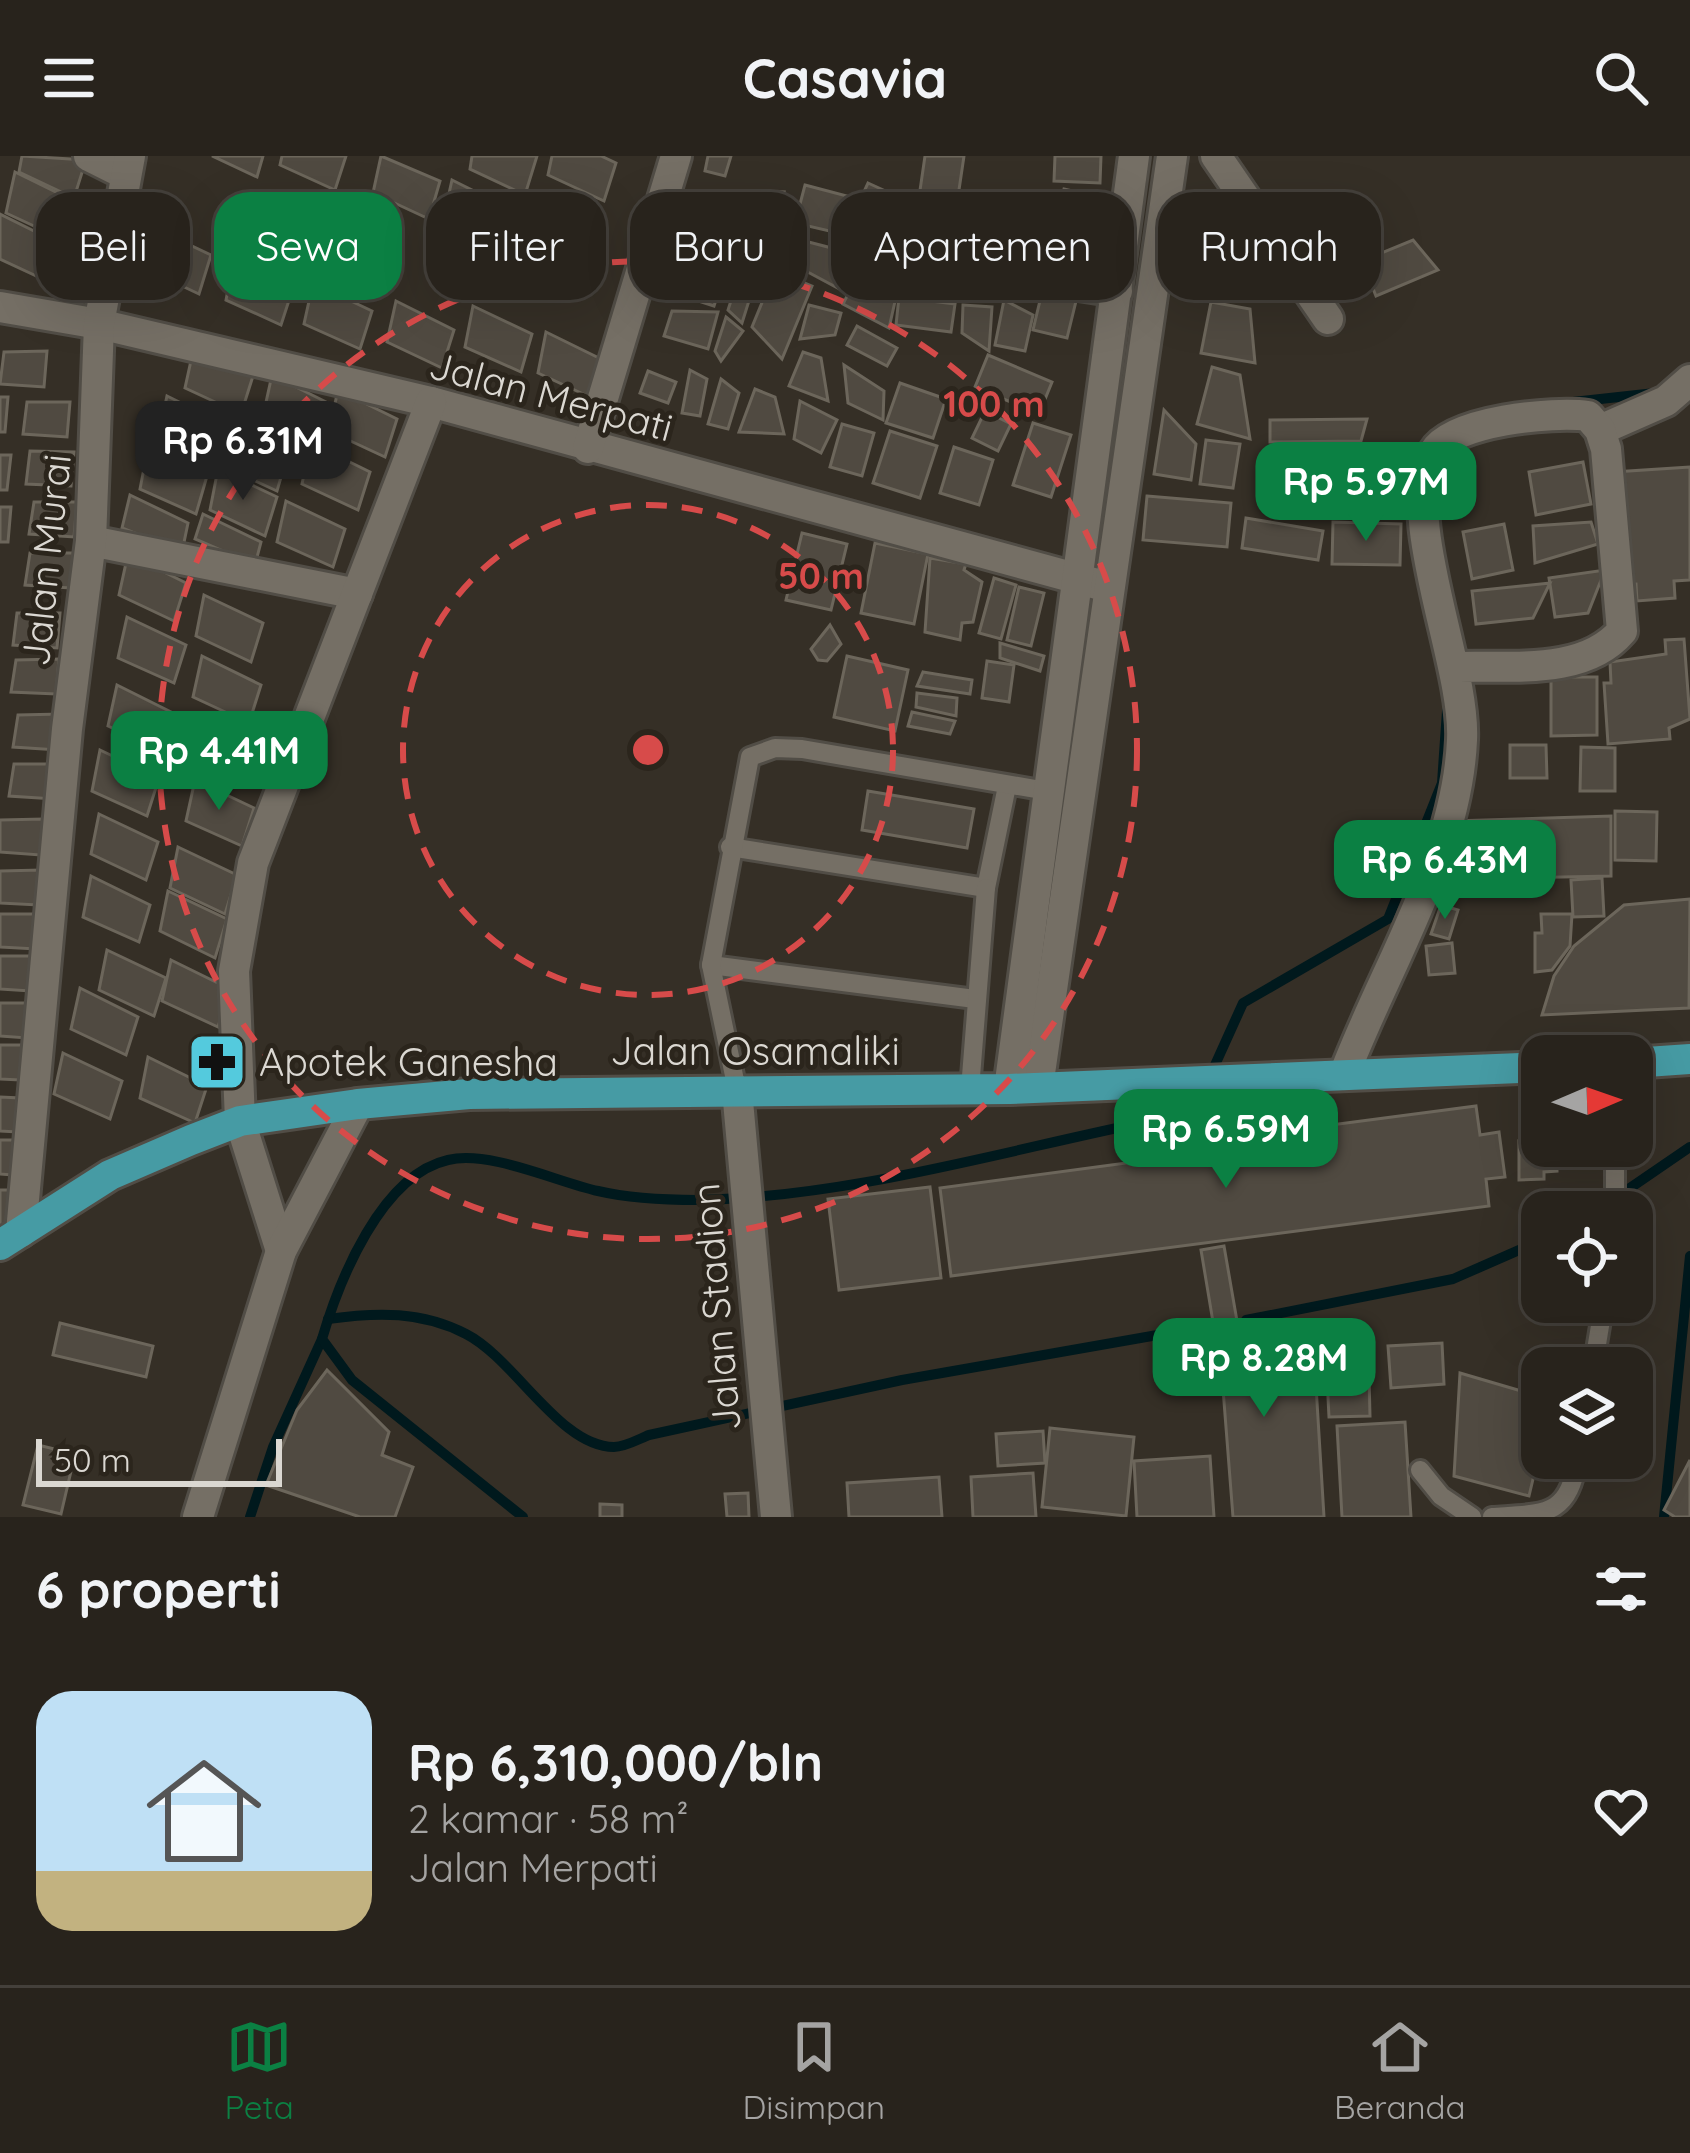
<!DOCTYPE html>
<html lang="id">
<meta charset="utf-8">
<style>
:root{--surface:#28231c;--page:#342f29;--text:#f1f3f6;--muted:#a5a4a3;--line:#44403b;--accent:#0b8043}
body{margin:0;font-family:Quicksand,sans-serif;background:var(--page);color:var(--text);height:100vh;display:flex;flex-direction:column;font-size:45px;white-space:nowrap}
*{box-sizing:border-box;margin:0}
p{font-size:39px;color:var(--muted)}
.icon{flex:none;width:66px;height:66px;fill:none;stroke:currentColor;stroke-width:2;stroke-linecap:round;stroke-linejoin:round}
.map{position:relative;height:1361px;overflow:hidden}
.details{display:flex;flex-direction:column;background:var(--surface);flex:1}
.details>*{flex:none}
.guide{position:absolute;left:36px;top:36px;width:1620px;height:108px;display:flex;gap:24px}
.needle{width:78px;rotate:88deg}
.buttons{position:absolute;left:1521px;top:879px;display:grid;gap:24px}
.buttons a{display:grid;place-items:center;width:132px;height:132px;border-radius:24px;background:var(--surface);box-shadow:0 12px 48px #0002,0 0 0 3px var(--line);font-size:60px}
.scale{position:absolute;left:36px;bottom:30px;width:246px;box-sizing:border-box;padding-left:12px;border:6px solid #dbd8d2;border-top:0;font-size:33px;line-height:42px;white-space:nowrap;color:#dbd8d2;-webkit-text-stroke:9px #2b251c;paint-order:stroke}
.price{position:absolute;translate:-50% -102px;padding:0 27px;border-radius:24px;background:var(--accent);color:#fff;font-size:39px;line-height:78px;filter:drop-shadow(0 3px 6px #0008)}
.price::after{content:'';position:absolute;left:50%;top:72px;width:36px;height:27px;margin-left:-18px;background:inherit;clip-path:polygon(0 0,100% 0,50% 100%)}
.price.active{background:#222;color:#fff}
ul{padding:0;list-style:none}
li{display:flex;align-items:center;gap:36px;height:300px;padding:0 36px}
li+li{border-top:3px solid var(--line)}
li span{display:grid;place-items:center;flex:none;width:336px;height:240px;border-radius:36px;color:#555}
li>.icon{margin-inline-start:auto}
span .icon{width:144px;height:144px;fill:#fffc;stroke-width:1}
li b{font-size:51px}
h2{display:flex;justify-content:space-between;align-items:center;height:144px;padding:0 36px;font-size:51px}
.tag{padding:0 42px;border-radius:36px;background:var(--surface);box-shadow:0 12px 48px #0002,0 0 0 3px var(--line);font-size:42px;line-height:108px}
.tag.active{background:var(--accent);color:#fff}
header{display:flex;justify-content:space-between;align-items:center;height:156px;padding:0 36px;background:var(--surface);font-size:54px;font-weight:700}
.menu{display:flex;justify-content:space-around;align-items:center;height:168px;border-top:3px solid var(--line);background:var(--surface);font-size:33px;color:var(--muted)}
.menu a{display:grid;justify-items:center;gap:6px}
.menu .active{color:var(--accent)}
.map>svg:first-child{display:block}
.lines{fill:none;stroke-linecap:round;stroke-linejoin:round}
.stream{stroke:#00191d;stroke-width:10}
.building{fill:#504a41;stroke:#6c665b;stroke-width:3}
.service-casing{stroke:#514d46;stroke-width:24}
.minor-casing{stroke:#514d46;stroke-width:36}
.tertiary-casing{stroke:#514d46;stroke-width:36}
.primary-casing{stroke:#514d46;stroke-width:36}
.service{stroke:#756f65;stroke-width:18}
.minor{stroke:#756f65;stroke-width:30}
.tertiary{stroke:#756f65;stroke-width:30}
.primary{stroke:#469ba4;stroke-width:30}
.ring{fill:none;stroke:#d74b4a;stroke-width:6;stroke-dasharray:21 15}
.labels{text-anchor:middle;stroke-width:10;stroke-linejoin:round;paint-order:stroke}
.street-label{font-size:39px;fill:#dbd8d2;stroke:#2b251c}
.poi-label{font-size:39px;fill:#dbd8d2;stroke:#2b251c;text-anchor:start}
.centre{fill:#d74b4a;stroke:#2b251c;stroke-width:6}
.ring-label{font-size:36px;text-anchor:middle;font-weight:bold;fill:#d74b4a;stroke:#2b251c;stroke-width:10;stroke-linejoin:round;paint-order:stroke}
</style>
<header><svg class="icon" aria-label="menu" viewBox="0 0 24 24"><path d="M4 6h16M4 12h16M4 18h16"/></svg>Casavia<svg class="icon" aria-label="search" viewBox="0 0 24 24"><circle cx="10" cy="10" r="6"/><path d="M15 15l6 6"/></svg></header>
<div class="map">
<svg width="1690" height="1361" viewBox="0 0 1690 1361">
<rect width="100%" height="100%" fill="#352f26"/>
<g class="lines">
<!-- stream -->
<g class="stream">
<path d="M1573,246L1655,237"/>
<path d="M1215,909L1243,847L1388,763L1442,627L1447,555"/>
<path d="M1595,1056L1690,991"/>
<path d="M328,1163C377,1156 422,1155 466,1178C515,1203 560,1291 614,1291C625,1291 639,1283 649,1279L902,1224L1203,1171"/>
<path d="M1246,1164L1453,1123L1542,1084"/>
<path d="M250,1361L273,1291L322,1183"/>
<path d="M523,1361L352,1224L322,1183C339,1125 381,1019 448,1004C490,994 557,1026 598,1035C628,1042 667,1044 698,1044C851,1041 1006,994 1155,964L1203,938"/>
<path d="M1664,1361L1690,1100"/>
</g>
</g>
<!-- building -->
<g class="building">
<path d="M22,0L86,4L74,42L19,16Z"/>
<path d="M212,0H263L257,21Z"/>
<path d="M282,0H346L335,34L280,9Z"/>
<path d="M381,0L440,25L429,63L373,37Z"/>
<path d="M472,0H537L525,39L470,13Z"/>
<path d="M552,0H601L616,7L604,45L548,19Z"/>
<path d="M708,0H731L725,20L705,15Z"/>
<path d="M925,0H964L955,61L917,55Z"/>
<path d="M1055,0H1101L1100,27L1054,25Z"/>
<path d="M15,16L74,45L62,83L6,57Z"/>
<path d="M452,24L510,53L499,91L443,65Z"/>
<path d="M868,27L905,44L892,71L856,53Z"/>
<path d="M805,29L847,40L838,77L795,67Z"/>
<path d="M1064,33L1111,44L1098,100L1052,89Z"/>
<path d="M749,35L784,36L773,79L749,78Z"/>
<path d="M719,38L740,42L734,86L713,83Z"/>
<path d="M1354,38L1364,60L1325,77L1315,55Z"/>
<path d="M529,48L588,76L576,114L520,89Z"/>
<path d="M0,58L58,87L47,125L0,103Z"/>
<path d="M1203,68L1239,87L1242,110L1194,116Z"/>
<path d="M152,71L211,99L199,138L144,112Z"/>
<path d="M695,82L735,96L726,124L686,110Z"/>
<path d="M797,83L847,96V137L791,107Z"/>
<path d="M1413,84L1438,114L1376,140L1362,105Z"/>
<path d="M751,86L772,92L763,126L744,110Z"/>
<path d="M234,103L293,132L281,169L226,144Z"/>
<path d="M775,115L812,130L782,203L752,171Z"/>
<path d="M680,119L720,131L714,150L674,137Z"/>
<path d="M857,120L896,141L889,172L843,148Z"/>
<path d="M737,126L753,132L742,167L728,154Z"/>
<path d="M313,127L372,155L360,193L304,168Z"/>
<path d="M1043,132L1077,141L1067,182L1033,174Z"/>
<path d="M899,141L955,148L951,176L896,169Z"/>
<path d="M1004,144L1033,159L1025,195L995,189Z"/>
<path d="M396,145L454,174L442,212L387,186Z"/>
<path d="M1211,146L1250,153L1255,207L1201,197Z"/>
<path d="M809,149L841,157L835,179L800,183Z"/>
<path d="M963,149L992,151L989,195L962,177Z"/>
<path d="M473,150L532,178L521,216L465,191Z"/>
<path d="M672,155L718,156L708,193L664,180Z"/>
<path d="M726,161L743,175L721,205L715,195Z"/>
<path d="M857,170L897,192L887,210L847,189Z"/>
<path d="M546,176L605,205L594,243L538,217Z"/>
<path d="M194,191L253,220L241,258L185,232Z"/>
<path d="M47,195L44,231L0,228L4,196Z"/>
<path d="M803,196L821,202L828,245L789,230Z"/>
<path d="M988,199L1052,226L1039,258L975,231Z"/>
<path d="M844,209L884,235L883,264L848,247Z"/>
<path d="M1212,211L1240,219L1250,283L1197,268Z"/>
<path d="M690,214L707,223L700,260L682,257Z"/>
<path d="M648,215L676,226L668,247L640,237Z"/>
<path d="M272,219L330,248L318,286L263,260Z"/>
<path d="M721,223L739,237L728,273L708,268Z"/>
<path d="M900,227L946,243L933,282L886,267Z"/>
<path d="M755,233L775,241L784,278L739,276Z"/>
<path d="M338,234L397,263L385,301L329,275Z"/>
<path d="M167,240L226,269L214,307L158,281Z"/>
<path d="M0,241H8L5,276H0Z"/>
<path d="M800,245L837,264L821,297L794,283Z"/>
<path d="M27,246H70L67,281L23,278Z"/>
<path d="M1164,254L1196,288L1191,324L1154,318Z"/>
<path d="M985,255L1011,268L998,295L972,282Z"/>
<path d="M1367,263L1361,285L1270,286V264Z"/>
<path d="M1033,267L1071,279L1051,341L1013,329Z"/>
<path d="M842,268L874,277L862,320L830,311Z"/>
<path d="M230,269L288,297L277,335L221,309Z"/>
<path d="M890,275L937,290L920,342L873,327Z"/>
<path d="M1206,284L1240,288L1233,332L1200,328Z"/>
<path d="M311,287L370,316L358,354L302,328Z"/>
<path d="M954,291L993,304L979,349L940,337Z"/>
<path d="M148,292L207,320L196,358L140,333Z"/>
<path d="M30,295L74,296L71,330L26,328Z"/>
<path d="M1268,297L1319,306L1310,356L1259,347Z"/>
<path d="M0,299H11L7,334H0Z"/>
<path d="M1385,304L1386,355L1335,357L1333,306Z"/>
<path d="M1583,306L1591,348L1536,359L1529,316Z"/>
<path d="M1690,311V424L1674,425L1675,442L1637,445L1636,428L1621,429L1614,316Z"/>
<path d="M218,313L277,341L265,380L210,354Z"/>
<path d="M130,339L188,367L182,396L122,372Z"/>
<path d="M1147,340L1231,347L1227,391L1143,384Z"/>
<path d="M286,345L345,373L333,411L277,386Z"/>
<path d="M34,346H77L74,381L29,378Z"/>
<path d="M0,351H11L8,386H0Z"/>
<path d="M203,358L261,386L255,409L195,383Z"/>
<path d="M1246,362L1323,375L1318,404L1242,392Z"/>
<path d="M1333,366L1401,368L1400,409L1332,408Z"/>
<path d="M1591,366L1598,388L1535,407L1533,370Z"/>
<path d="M1504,368L1513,414L1472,423L1463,376Z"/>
<path d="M802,377L847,388L831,454L786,444Z"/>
<path d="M875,387L928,398L914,468L861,457Z"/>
<path d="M30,397H73L70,432L25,429Z"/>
<path d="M128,398L186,427L174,465L119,439Z"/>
<path d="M930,402L966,408L964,414L982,426L973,466L962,467L960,484L925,476Z"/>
<path d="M1605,414L1588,457L1555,461L1549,422Z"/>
<path d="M994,422L1016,429L1001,483L979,477Z"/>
<path d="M1550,427L1533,462L1476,468L1472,435Z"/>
<path d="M1019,431L1044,437L1031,490L1007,484Z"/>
<path d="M204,439L263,467L251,506L196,480Z"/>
<path d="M17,457H60L57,492L13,489Z"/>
<path d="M127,461L186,489L174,527L118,502Z"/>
<path d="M830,469L841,488L827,505L818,504L811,493Z"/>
<path d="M1684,483L1690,563L1669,572L1670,583L1608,588L1604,527H1611L1610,506L1666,498L1665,484Z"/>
<path d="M1000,487L1044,500L1040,515L1000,502Z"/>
<path d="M202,500L261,529L249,567L193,541Z"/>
<path d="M847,500L908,514L895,575L834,561Z"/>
<path d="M59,503L56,538L11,536L16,504Z"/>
<path d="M987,505L1014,509L1009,546L982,542Z"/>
<path d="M923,516L972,524L970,538L917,530Z"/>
<path d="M1551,521H1597V579L1551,580Z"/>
<path d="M117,529L175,558L163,596L108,570Z"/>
<path d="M917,537L957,542L956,560L916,551Z"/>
<path d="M912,556L955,565L950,578L908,570Z"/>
<path d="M61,558L58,594L13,591L18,559Z"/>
<path d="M191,561L250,590L238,628L183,602Z"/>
<path d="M1510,589H1546L1547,622H1510Z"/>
<path d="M1581,591L1615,592V635H1580Z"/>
<path d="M100,594L159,622L147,660L92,635Z"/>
<path d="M14,608H57L54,643L9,640Z"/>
<path d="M195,624L254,652L242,690L186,665Z"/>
<path d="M868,635L974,653L967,692L862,674Z"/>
<path d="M1615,655L1657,656L1656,705L1615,704Z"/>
<path d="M99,658L158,686L146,724L91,698Z"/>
<path d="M1611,660V720L1455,723L1453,665Z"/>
<path d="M43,663L40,699L0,696V664Z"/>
<path d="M178,691L237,719L225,758L170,732Z"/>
<path d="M41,714L38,749L0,747V715Z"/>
<path d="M91,720L150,749L139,786L83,761Z"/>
<path d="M1602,722L1604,760L1573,761L1571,724Z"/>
<path d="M168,735L227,763L215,802L160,775Z"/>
<path d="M1690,743L1689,852L1542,859L1554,820L1574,790L1624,749Z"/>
<path d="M1441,749L1458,754L1449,783L1431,778Z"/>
<path d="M0,758H40L36,793L0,791Z"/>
<path d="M1541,758H1572L1570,790L1552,814L1535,816V777H1542Z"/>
<path d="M1452,787L1455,817L1429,819L1426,790Z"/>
<path d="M107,794L166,822L154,860L99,834Z"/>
<path d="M0,800H33L30,835L0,833Z"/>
<path d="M171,804L230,833L218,871L162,845Z"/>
<path d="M80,832L138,861L126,899L71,873Z"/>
<path d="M0,847H30L27,882L0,880Z"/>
<path d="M0,889H24L20,924L0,923Z"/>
<path d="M63,897L122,925L110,963L54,938Z"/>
<path d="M148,901L207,930L195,967L140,942Z"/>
<path d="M0,941L20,942L17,976L0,975Z"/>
<path d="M1476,950L1480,979L1499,976L1505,1021L1486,1023L1489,1050L951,1120L940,1032L1186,999L1182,968L1221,963L1224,983Z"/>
<path d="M0,984H15L12,1019L0,1018Z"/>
<path d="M1519,985L1556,990L1557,1015L1544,1016V1023L1519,1024Z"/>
<path d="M930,1031L941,1122L839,1134L828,1043Z"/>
<path d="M0,1034H12L9,1070L0,1069Z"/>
<path d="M1224,1090L1246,1217L1315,1213L1324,1361H1233L1222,1220L1201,1094Z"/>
<path d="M60,1167L153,1190L146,1221L53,1199Z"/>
<path d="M1442,1187L1444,1228L1391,1232L1388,1190Z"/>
<path d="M327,1214L389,1276L382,1299L413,1311L395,1361H360L266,1329L297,1254Z"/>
<path d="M1460,1217L1542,1241V1285L1529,1340L1454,1320Z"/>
<path d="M1369,1220L1370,1260L1329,1261L1327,1222Z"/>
<path d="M1405,1266L1411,1361H1342L1337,1270Z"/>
<path d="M1050,1272L1134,1281L1126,1360L1042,1351Z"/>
<path d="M1043,1275L1045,1307L998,1310L996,1278Z"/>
<path d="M38,1289L75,1298L61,1358L23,1349Z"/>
<path d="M1210,1300L1214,1361H1137L1134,1305Z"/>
<path d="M1690,1304V1361H1675L1664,1354Z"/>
<path d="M1033,1317L1036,1361H973L971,1321Z"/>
<path d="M939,1321L942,1361H849L847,1327Z"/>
<path d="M748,1337L749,1361H727L725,1338Z"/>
<path d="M600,1348L622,1349V1361H600Z"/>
</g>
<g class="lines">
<!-- service casing -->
<g class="service-casing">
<g id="service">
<path d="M730,691L986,732L1007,630"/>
<path d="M711,809L975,843"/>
<path d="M970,933L986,732"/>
<path d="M737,934L711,809L750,601L775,592L802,593L1047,635"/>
<path d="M1615,990V1056"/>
<path d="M1593,1212L1604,1146"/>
<path d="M1420,1314L1441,1340L1472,1361"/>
<path d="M1492,1361C1547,1357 1568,1361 1578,1302"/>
</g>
</g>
<!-- minor casing -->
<g class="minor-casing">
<g id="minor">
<path d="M89,0L125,18"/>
<path d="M1216,0L1328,163"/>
<path d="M850,72L928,105L1117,135"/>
<path d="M0,151L99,168L431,246L1108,431"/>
<path d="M1600,274L1666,245L1690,224"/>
<path d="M588,292L676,0"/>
<path d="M91,385L357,438"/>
<path d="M1344,919C1385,811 1457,700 1462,584C1466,508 1397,359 1434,296C1452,265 1553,255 1588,260L1600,274L1606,293L1622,475C1584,520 1510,509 1455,511"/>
<path d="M1038,931L1172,0"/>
<path d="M1009,933L1134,0"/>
<path d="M737,934L776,1361"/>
<path d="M240,965L234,815L253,707L431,246"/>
<path d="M21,1076L67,573L91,385L99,168L130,0"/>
</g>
</g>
<!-- tertiary casing -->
<g class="tertiary-casing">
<g id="tertiary">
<path d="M240,965L281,1095"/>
<path d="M198,1361L281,1095L358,948"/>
</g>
</g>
<!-- primary casing -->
<g class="primary-casing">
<g id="primary">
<path d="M1632,907L1690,903"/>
<path d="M0,1089L110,1019L191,984L240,965L358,948L469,938L1009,933L1542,911"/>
</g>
</g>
<!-- service -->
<use href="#service" class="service"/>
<!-- minor -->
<use href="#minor" class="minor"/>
<!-- tertiary -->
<use href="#tertiary" class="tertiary"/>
<!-- primary -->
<use href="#primary" class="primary"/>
</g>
<!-- distance rings -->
<g class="ring">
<circle cx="648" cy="594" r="245"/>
<circle cx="648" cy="594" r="489"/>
</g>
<!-- icons -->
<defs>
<g id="pharmacy-square" transform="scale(3)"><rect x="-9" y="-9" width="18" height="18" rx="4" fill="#54cadd" stroke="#2b251c"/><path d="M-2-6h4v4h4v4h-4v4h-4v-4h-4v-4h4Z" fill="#111"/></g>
</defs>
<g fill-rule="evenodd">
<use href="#pharmacy-square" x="217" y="906"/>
</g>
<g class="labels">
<!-- street labels -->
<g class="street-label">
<text transform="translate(551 240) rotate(15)" y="14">Jalan Merpati</text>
<text transform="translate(46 404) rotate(-84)" y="14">Jalan Murai</text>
<text x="755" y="909">Jalan Osamaliki</text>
<text transform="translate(716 1151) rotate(-95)" y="14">Jalan Stadion</text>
</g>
<!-- poi labels -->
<g class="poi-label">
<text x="259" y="920">Apotek Ganesha</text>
</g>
</g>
<circle cx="648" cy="594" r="18" class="centre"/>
<g class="ring-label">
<text x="994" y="261">100 m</text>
<text x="821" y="433">50 m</text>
</g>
</svg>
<div class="buttons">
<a><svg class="needle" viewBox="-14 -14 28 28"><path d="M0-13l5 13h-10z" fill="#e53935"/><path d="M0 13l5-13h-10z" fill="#a5a4a3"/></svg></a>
<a><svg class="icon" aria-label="locate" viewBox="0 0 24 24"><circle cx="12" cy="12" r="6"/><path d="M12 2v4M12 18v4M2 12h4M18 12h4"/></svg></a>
<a><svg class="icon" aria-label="layers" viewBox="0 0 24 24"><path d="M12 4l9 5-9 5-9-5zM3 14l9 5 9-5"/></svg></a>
</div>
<div class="scale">50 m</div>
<b class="price active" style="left:243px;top:347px">Rp 6.31M</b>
<b class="price" style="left:1366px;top:388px">Rp 5.97M</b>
<b class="price" style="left:219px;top:657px">Rp 4.41M</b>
<b class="price" style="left:1445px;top:766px">Rp 6.43M</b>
<b class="price" style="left:1226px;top:1035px">Rp 6.59M</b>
<b class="price" style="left:1264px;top:1264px">Rp 8.28M</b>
<div class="guide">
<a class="tag">Beli</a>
<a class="tag active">Sewa</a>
<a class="tag">Filter</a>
<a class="tag">Baru</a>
<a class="tag">Apartemen</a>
<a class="tag">Rumah</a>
</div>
</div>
<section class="details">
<h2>6 properti<svg class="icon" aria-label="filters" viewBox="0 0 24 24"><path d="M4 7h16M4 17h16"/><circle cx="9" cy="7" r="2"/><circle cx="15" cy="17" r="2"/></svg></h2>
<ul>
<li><span style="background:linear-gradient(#bfe0f5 75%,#c2b280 0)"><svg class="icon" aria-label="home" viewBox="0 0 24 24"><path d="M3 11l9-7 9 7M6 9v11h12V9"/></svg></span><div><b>Rp 6,310,000/bln</b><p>2 kamar · 58 m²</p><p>Jalan Merpati</p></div><svg class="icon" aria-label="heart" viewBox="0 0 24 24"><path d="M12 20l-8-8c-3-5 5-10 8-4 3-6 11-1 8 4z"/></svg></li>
</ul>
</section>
<nav class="menu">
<a class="active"><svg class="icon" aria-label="map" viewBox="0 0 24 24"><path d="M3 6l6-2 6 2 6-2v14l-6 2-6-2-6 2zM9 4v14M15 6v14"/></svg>Peta</a>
<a><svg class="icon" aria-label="saved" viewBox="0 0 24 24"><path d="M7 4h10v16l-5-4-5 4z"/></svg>Disimpan</a>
<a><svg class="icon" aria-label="home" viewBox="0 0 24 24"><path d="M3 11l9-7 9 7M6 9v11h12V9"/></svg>Beranda</a>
</nav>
